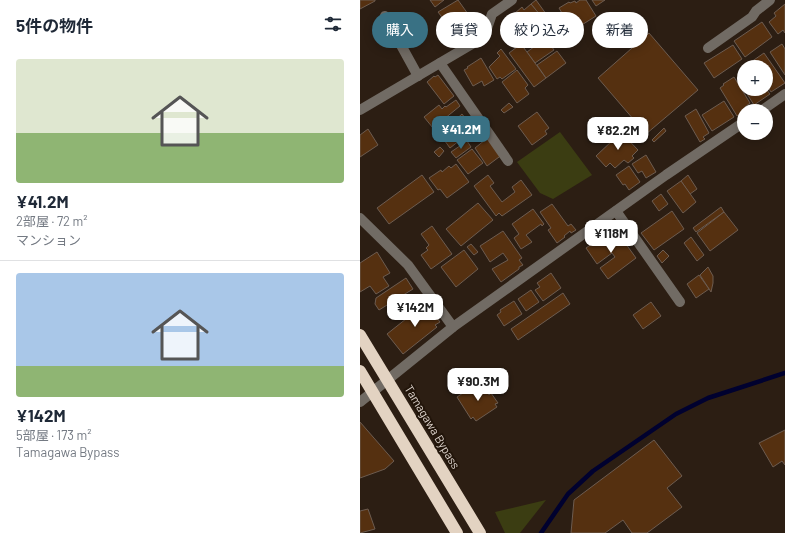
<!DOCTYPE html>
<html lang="ja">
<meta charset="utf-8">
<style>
:root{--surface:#fff;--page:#f6f6f7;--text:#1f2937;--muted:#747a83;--line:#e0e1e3;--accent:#397184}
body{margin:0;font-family:Barlow,"Noto Sans JP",sans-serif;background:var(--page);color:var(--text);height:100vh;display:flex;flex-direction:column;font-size:15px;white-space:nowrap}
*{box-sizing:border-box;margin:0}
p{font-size:13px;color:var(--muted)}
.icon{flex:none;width:22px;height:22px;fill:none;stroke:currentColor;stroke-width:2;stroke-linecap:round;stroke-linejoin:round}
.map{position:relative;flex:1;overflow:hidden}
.side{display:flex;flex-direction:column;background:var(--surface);width:360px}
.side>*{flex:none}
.guide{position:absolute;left:12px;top:12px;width:353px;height:36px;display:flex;gap:8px}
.buttons{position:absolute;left:377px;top:60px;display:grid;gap:8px}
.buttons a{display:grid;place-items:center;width:36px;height:36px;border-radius:50%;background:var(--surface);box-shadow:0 2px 10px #0003;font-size:20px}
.price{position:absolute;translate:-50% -34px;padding:0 9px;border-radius:8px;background:#fff;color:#222;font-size:13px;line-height:26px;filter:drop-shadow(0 1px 2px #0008)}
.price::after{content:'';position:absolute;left:50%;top:24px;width:12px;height:9px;margin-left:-6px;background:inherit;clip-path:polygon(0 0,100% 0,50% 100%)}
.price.on{background:var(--accent);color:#fff}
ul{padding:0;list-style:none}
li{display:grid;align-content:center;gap:8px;height:212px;padding:0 16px}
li+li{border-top:1px solid var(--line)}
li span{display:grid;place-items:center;height:124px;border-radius:4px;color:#555}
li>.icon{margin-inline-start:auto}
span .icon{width:72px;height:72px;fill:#fffc;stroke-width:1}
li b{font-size:17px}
h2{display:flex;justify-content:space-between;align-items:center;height:48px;padding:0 16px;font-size:17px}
.pill{padding:0 14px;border-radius:18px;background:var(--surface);box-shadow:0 2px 10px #0003;font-size:14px;line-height:36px}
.pill.on{background:var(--accent);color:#fff}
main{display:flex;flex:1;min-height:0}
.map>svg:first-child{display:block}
.green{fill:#3b3d12}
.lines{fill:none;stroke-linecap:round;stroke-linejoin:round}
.stream{stroke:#00012f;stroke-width:4.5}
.building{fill:#553010;stroke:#6d5c50}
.minor{stroke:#716b64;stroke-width:10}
.highway{stroke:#e3d3c2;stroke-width:12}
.labels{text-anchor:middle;stroke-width:4;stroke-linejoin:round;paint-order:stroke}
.street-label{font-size:12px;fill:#dcd2cb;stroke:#22150a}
</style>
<main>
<section class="side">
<h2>5件の物件<svg class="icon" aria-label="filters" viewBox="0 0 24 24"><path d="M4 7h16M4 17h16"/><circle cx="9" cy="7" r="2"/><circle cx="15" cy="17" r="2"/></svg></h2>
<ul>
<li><span style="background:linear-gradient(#dfe7d0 60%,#8fb573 0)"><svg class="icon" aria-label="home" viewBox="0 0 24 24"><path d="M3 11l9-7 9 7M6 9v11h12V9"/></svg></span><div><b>¥41.2M</b><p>2部屋 · 72 m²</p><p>マンション</p></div></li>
<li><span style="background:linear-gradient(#a9c7e8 75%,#8fb573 0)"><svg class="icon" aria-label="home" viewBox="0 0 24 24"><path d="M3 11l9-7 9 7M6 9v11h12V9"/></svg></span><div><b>¥142M</b><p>5部屋 · 173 m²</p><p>Tamagawa Bypass</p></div></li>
</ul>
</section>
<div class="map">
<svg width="425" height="533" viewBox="0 0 425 533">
<rect width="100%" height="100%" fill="#2c1e13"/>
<!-- green -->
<g class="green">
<path d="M200,132L232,175L193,199L180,193L157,162Z"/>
<path d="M186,500L160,533H145L135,512Z"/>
</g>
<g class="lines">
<!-- stream -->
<path class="stream" d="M181,533L208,494L233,471L316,414L348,398L425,373"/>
</g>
<!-- building -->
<g class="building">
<path d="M0,0H15V1L0,9Z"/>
<path d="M70,0H84L75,7Z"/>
<path d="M98,0L113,21L102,30L103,32L97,37L78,12Z"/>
<path d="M176,0L189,18L185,21L171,4Z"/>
<path d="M220,0H226L236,16L220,26L218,22L210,27L199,8L209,2L210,3L215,1L216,3Z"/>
<path d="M232,0H245L236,6Z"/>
<path d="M171,4L185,21L158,43L144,26L156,16L154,14L162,7L164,10Z"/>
<path d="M425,4V33L423,30L418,34L409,22L416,16L414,13Z"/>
<path d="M195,16L207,30L209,28L214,33L212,35L210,33L197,43L182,26Z"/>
<path d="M402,22L412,37L385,57L374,41Z"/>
<path d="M289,33L338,90L286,134L238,78Z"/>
<path d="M186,38L194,50L175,63L167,52Z"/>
<path d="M161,44L186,78L174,87L149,53Z"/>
<path d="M422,44L425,49V75L410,52Z"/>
<path d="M373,45L382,59L354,78L344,63Z"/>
<path d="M141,49L156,69L142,79L140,77L137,79L129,67L140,56L137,53Z"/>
<path d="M197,51L206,63L186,78L177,65Z"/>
<path d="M404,53L425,83L411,92L406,84V67H394L391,62Z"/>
<path d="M121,58L134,80L124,86L122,81L113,86L104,70L108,68L107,67Z"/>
<path d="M157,70L168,85L165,88L169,94L157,103L142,82Z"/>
<path d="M384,74V89L377,79Z"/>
<path d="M78,75L94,96L84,104L67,82L74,76L75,77Z"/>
<path d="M374,77L390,103L385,107L387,110L377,116L360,88L364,85L363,84Z"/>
<path d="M384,89H406L410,94L394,105Z"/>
<path d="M96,100L100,106L73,128L64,117L79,105L82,109L85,106L86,107Z"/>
<path d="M364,101L374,117L352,131L342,115Z"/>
<path d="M149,103L153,107L144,113L141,110Z"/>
<path d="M336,109L349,133L343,137L345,139L340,142L325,116Z"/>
<path d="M177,112L189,128L185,131L187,134L172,145L158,126Z"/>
<path d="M102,114L109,123L114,119L119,125L90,148L79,133L86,127L84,125L91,119L93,122Z"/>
<path d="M304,128L306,131L294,142L292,140Z"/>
<path d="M8,129L18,145L0,157V135Z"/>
<path d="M259,130L278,150L272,156L274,158L268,163L264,160L255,168L250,163L246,167L236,156L254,139L252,137Z"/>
<path d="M130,136L143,154L127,166L115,148Z"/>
<path d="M107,141L111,147L96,158L91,152Z"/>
<path d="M80,147L84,151L79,157L74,152Z"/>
<path d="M112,149L123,163L108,174L97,160Z"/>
<path d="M286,155L296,172L286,178L282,171L278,173L272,164Z"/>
<path d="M96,164L109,182L87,198L80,189L78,190L69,178L81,170L82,172L89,166L91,168Z"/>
<path d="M269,166L280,182L269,190L265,184L263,185L256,175Z"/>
<path d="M62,175L74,192L29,224L17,208Z"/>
<path d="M128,175L134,183L130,186L142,202L155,192L152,187L161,180L172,195L142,216L139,213L136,216L114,186Z"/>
<path d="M328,175L337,189L330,194L321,181Z"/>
<path d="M321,181L336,202L323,213L307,191Z"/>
<path d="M301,194L308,204L299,211L292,201Z"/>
<path d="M118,203L133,220L101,246L86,229Z"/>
<path d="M192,204L208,226L211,224L216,230L211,233L210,231L204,236L205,237L197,243L188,230L191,228L180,212Z"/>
<path d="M361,207L364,212L336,232L333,228Z"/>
<path d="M173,209L184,224L182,226L181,224L166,235L172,242L161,249L154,238L159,234L152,224Z"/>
<path d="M312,211L324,229L294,250L281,233Z"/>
<path d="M364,212L378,230L350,251L337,233Z"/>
<path d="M72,226L92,254L71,269L61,255L68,250L66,248L69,245L61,234Z"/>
<path d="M143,231L162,258L159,260L163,265L159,267V269L141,282L132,269L148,260L143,253L130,262L120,246Z"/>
<path d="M249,232L253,237L258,233L276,258L248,279L240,268L255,257L252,253L237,264L226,248Z"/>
<path d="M331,237L344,255L337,261L324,243Z"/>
<path d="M111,244L118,252L114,255L107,247Z"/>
<path d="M104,250L118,269L96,287L81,267Z"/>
<path d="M303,250L309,256L302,263L297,256Z"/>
<path d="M17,252L30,273L23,277L29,286L16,294L10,286L0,292V263Z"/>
<path d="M348,267L353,276V283L351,292L340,275Z"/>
<path d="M191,273L201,288L183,301L175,290L180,287L177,283Z"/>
<path d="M339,275L349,289L336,298L327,284Z"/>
<path d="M46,278L53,289L19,310L15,304L16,298Z"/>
<path d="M171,290L179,302L166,311L158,299Z"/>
<path d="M203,293L210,304L158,340L151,329Z"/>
<path d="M154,301L162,314L144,326L137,315L141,312L140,310Z"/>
<path d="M291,302L301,316L283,329L273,315Z"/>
<path d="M76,305L83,313L77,318L80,322L75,325L77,327L43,354L27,334L61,307L65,313Z"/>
<path d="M121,381L129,395L131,393L138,403L135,404L137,407L116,421L113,417L111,419L97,397Z"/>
<path d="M0,422L34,461L25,469L0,478Z"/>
<path d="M425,430V465L422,461L413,467L399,443Z"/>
<path d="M294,440L322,476L307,488L322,507L287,533H272L263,520L245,533H211L214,500Z"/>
<path d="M8,509L15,529L0,533V511Z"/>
</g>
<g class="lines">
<!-- minor -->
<g class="minor">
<path d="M25,16L58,76"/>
<path d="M348,48L392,17L396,11L410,0"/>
<path d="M80,63L148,161"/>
<path d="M0,110L124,37L132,14L152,0"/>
<path d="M401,111L425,94"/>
<path d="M256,211L320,302"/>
<path d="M0,218L48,265L93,327"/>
<path d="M0,402L93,327L306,175L384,122"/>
</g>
<!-- highway -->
<g class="highway">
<path d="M0,335L120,533"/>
<path d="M0,371L97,533"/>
</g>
</g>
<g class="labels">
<!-- street labels -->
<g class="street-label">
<text transform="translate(72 427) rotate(59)" y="4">Tamagawa Bypass</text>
</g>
</g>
</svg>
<div class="buttons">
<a>+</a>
<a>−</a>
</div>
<b class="price on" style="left:101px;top:150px">¥41.2M</b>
<b class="price" style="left:258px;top:151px">¥82.2M</b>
<b class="price" style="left:251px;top:254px">¥118M</b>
<b class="price" style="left:55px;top:328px">¥142M</b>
<b class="price" style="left:118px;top:402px">¥90.3M</b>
<div class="guide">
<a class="pill on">購入</a>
<a class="pill">賃貸</a>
<a class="pill">絞り込み</a>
<a class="pill">新着</a>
</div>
</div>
</main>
